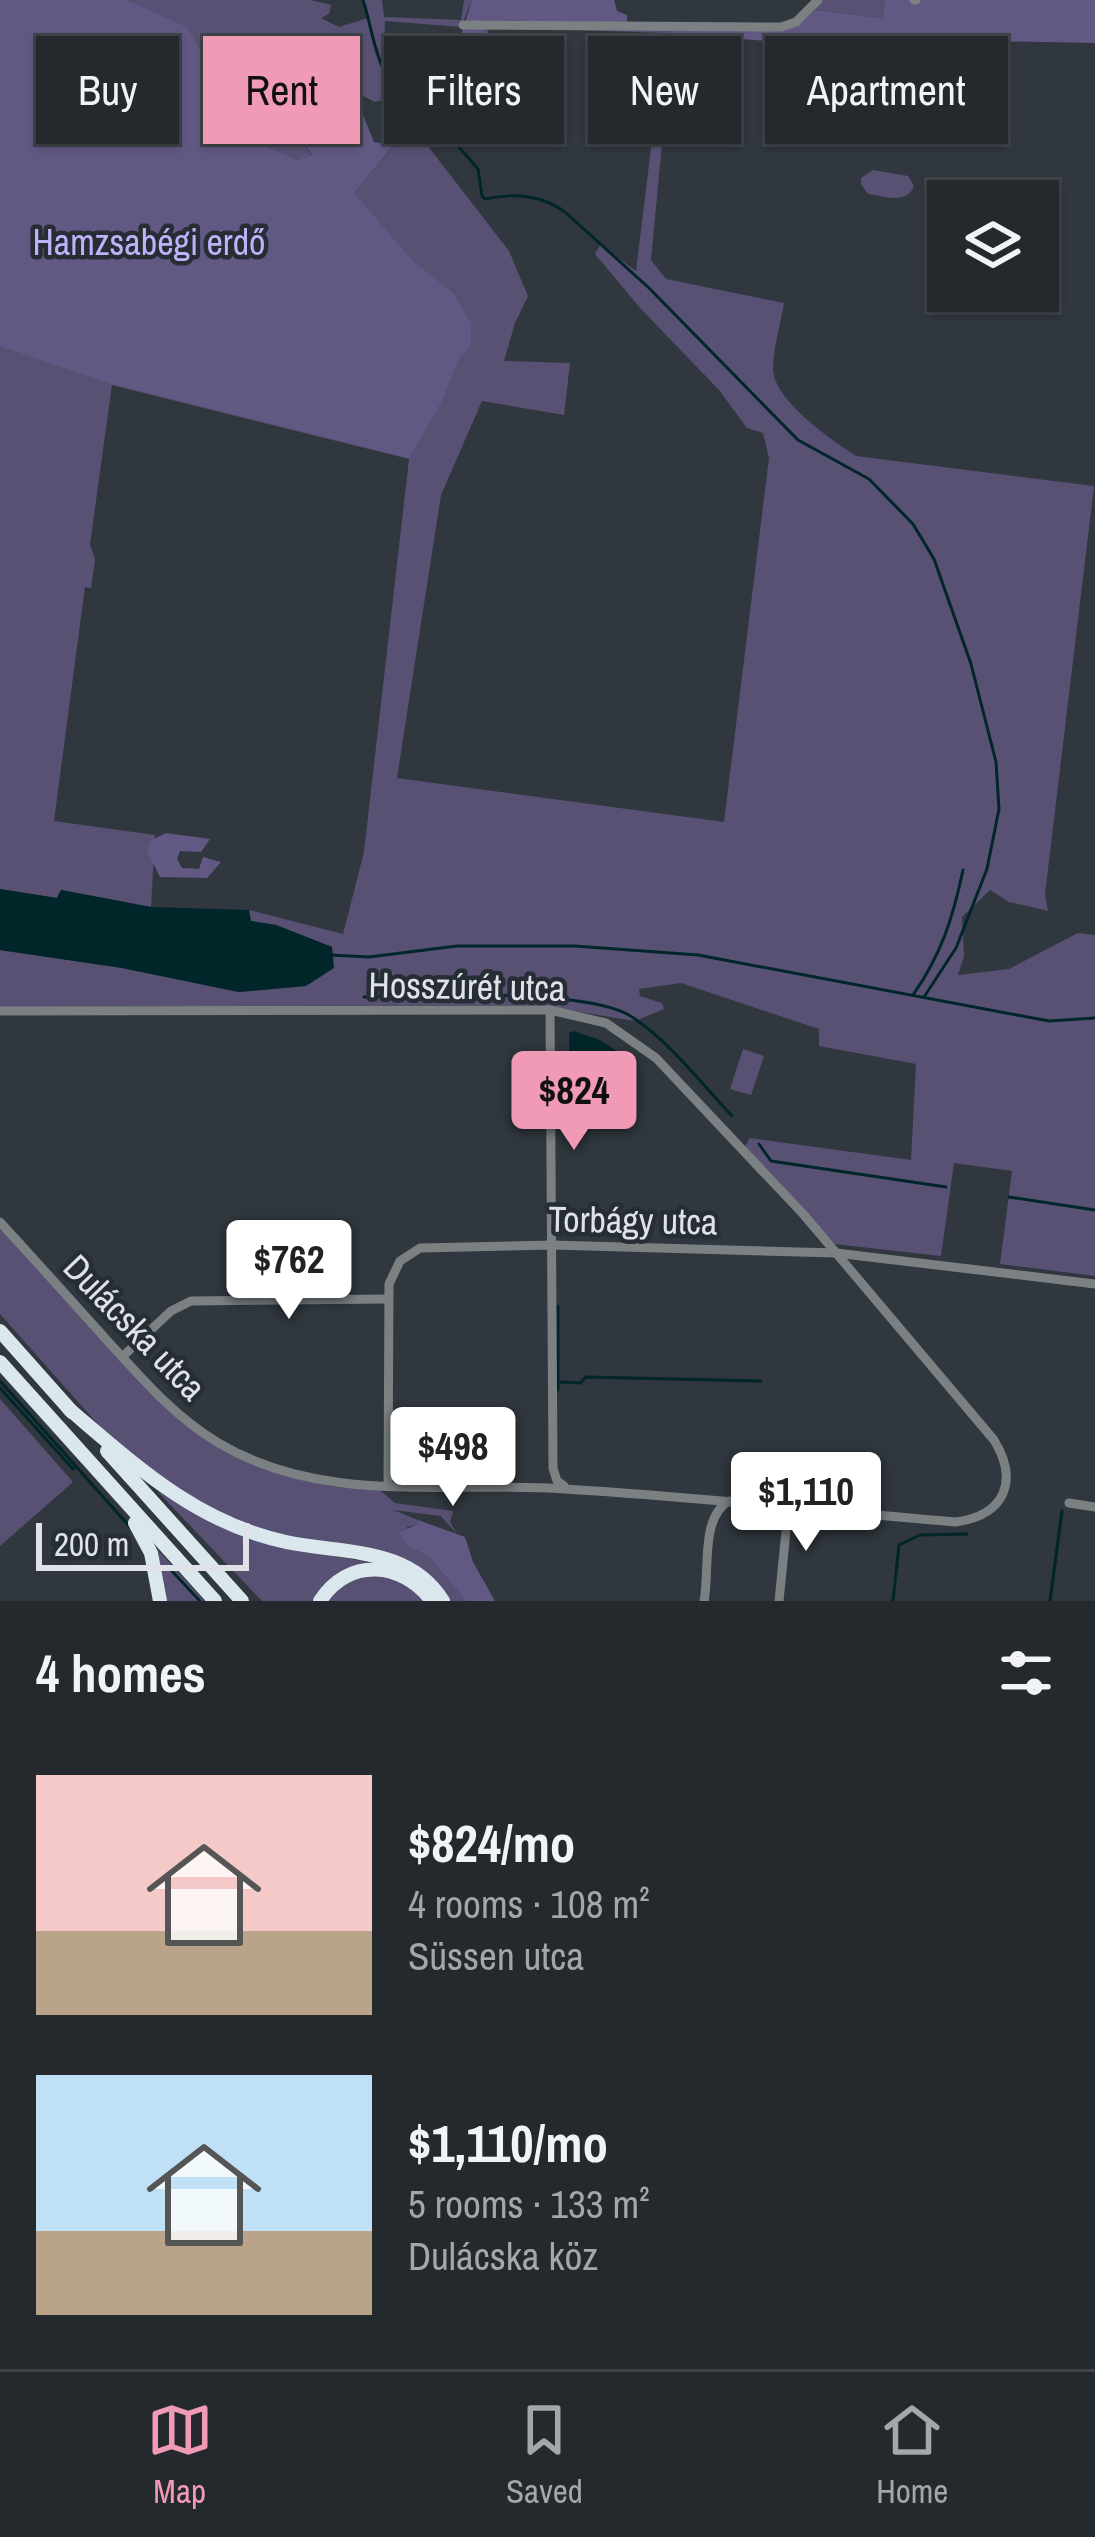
<!DOCTYPE html>
<meta charset="utf-8">
<style>
:root{--surface:#24292e;--page:#30353a;--text:#f1f3f6;--muted:#a3a6aa;--line:#41454a;--accent:#f09ab5}
body{margin:0;font-family:"Archivo Narrow",sans-serif;background:var(--page);color:var(--text);height:100vh;display:flex;flex-direction:column;font-size:45px;white-space:nowrap}
*{box-sizing:border-box;margin:0}
p{font-size:39px;color:var(--muted)}
.icon{flex:none;width:66px;height:66px;fill:none;stroke:currentColor;stroke-width:2;stroke-linecap:round;stroke-linejoin:round}
.map{position:relative;height:1601px;overflow:hidden}
.details{display:flex;flex-direction:column;background:var(--surface);flex:1}
.details>*{flex:none}
.guide{position:absolute;left:36px;top:36px;width:1023px;height:108px;display:flex;gap:24px}
.controls{position:absolute;left:927px;top:180px;display:grid;gap:24px}
.controls a{display:grid;place-items:center;width:132px;height:132px;border-radius:0px;background:var(--surface);box-shadow:0 3px 9px #0004,0 0 0 3px var(--line);font-size:60px}
.scale{position:absolute;left:36px;bottom:30px;width:213px;box-sizing:border-box;padding-left:12px;border:6px solid #dfe3e8;border-top:0;font-size:33px;line-height:42px;white-space:nowrap;color:#dfe3e8;-webkit-text-stroke:9px #262d34;paint-order:stroke}
.price{position:absolute;translate:-50% -102px;padding:0 27px;border-radius:12px;background:#fff;color:#222;font-size:39px;line-height:78px;filter:drop-shadow(0 3px 6px #0008)}
.price::after{content:'';position:absolute;left:50%;top:72px;width:36px;height:27px;margin-left:-18px;background:inherit;clip-path:polygon(0 0,100% 0,50% 100%)}
.price.current{background:var(--accent);color:#111}
ul{padding:0;list-style:none}
li{display:flex;align-items:center;gap:36px;height:300px;padding:0 36px}
li span{display:grid;place-items:center;flex:none;width:336px;height:240px;border-radius:0px;color:#555}
li>.icon{margin-inline-start:auto}
span .icon{width:144px;height:144px;fill:#fffc;stroke-width:1}
li b{font-size:51px}
h2{display:flex;justify-content:space-between;align-items:center;height:144px;padding:0 36px;font-size:51px}
.tag{padding:0 42px;border-radius:0px;background:var(--surface);box-shadow:0 3px 9px #0004,0 0 0 3px var(--line);font-size:42px;line-height:108px}
.tag.current{background:var(--accent);color:#111}
.menu{display:flex;justify-content:space-around;align-items:center;height:168px;border-top:3px solid var(--line);background:var(--surface);font-size:33px;color:var(--muted)}
.menu a{display:grid;justify-items:center;gap:6px}
.menu .current{color:var(--accent)}
.map>svg:first-child{display:block}
.green{fill:#585174;fill-rule:evenodd}
.forest{fill:#615884}
.water{fill:#00262a}
.lines{fill:none;stroke-linecap:round;stroke-linejoin:round}
.stream{stroke:#00262a;stroke-width:3}
.minor{stroke:#7b8083;stroke-width:9}
.highway{stroke:#dae7ed;stroke-width:14}
.labels{text-anchor:middle;stroke-width:9;stroke-linejoin:round;paint-order:stroke}
.park-label{font-size:36px;fill:#c0b2f9;stroke:#262d34}
.street-label{font-size:36px;fill:#dfe3e8;stroke:#262d34}
</style>
<div class="map">
<svg width="1095" height="1601" viewBox="0 0 1095 1601">
<rect width="100%" height="100%" fill="#30373e"/>
<!-- green -->
<g class="green">
<path d="M0,0H310L331,5L329,14L321,18L339,27L368,18L364,0H382L384,17L461,20L464,0H472L461,27L385,21C384,55 379,86 419,98L427,91L466,82L474,71L484,19L673,29L651,260L666,279L784,303C781,323 773,348 773,369C774,401 832,440 856,456L1094,486L1045,894L1048,911L1009,902L990,890L962,917L964,956L958,975L1009,969L1078,933L1095,935V1276L1000,1264L1012,1171L954,1163L941,1256L834,1244L745,1146L750,1138L911,1160L916,1064L819,1046V1029L681,983L639,989L640,996L662,1003L664,1009L635,1021L538,1005L0,1007V950L122,968L238,992L306,986L332,947L276,925L251,921L249,910L343,934L364,852L409,459L112,385L90,544L95,560L91,588L85,587L54,821L155,835L151,907L61,890L57,898L0,889ZM489,27L665,33L636,271L600,245L595,254L641,309L719,390L747,428L763,433L769,458L724,822L397,778L441,495L482,401L564,415L570,363L504,361L515,323L528,296L509,251L424,141L416,121L426,105L478,90ZM341,85L375,102L390,99L407,105L404,113L408,129L354,193L299,160L312,156L290,125L309,96L326,102L334,88Z"/>
<path d="M822,0H885L882,18L815,10Z"/>
<path d="M873,170L908,176L914,186C907,205 885,196 868,194L861,184V178Z"/>
<path d="M743,1049L764,1056L751,1095L730,1089Z"/>
<path d="M0,1228L160,1402L271,1471L336,1487L380,1490L395,1503L453,1511L450,1522L457,1534L441,1516L393,1510L418,1520L416,1525L407,1527V1546L428,1556L466,1601H449L417,1567L257,1530L176,1495L103,1430L0,1314Z"/>
<path d="M0,1399L73,1482L0,1546Z"/>
<path d="M157,1491L243,1536L281,1547L368,1562C341,1570 327,1577 312,1601H262Z"/>
<path d="M158,1550L204,1601H165Z"/>
<path d="M363,1574L406,1581L426,1601H324L330,1592Z"/>
</g>
<!-- forest -->
<g class="forest">
<path d="M0,0H126L187,27L200,49L209,93L260,144L297,160L312,155L290,125L297,101L309,96L361,110L374,142L394,145L354,193L412,260L454,294L471,323V344L458,360L442,401L409,458L112,384L0,346Z"/>
<path d="M472,0H614L617,11L627,15V23L484,20C479,45 480,75 455,87V55Z"/>
<path d="M885,0H1095V43L813,38L782,42L673,34V29L801,23L815,10L882,18Z"/>
<path d="M166,833L210,839L201,852L180,851L177,859L182,868L199,869L203,857L221,862L207,878L160,877L147,851L150,841Z"/>
<path d="M418,1520L465,1537L473,1562L495,1601H466L428,1556L407,1546L399,1532L416,1525Z"/>
</g>
<!-- water -->
<g class="water">
<path d="M0,889L57,898L61,890L151,907L249,910L251,921L276,925L332,947L334,968L306,986L239,992L122,968L0,950Z"/>
<path d="M573,1031L598,1039L623,1055L571,1105L569,1033Z"/>
</g>
<g class="lines">
<!-- stream -->
<g class="stream">
<path d="M363,0C376,39 374,81 416,100"/>
<path d="M422,104L478,169L482,196L485,199C513,193 540,194 565,212L649,288L798,440L869,479L913,524L934,559L971,664L996,762L999,809L987,869L956,948L924,997"/>
<path d="M330,955L369,957L457,946H575L698,955L1049,1021L1095,1018"/>
<path d="M913,995C941,955 953,918 963,870"/>
<path d="M364,997C422,995 588,988 632,1017C670,1042 701,1083 732,1116"/>
<path d="M759,1144L771,1161L946,1187"/>
<path d="M1009,1197L1095,1210"/>
<path d="M558,1306V1390"/>
<path d="M0,1381L130,1527"/>
<path d="M558,1382L580,1383L586,1377L761,1381"/>
<path d="M0,1388L73,1469L75,1467"/>
<path d="M171,1570L200,1601"/>
<path d="M893,1601L899,1545L920,1535L967,1534"/>
<path d="M1050,1601L1062,1511"/>
</g>
<!-- minor -->
<g class="minor">
<path d="M914,0H916"/>
<path d="M463,25L781,27L796,22L818,0"/>
<path d="M550,1010L553,1468L557,1481L564,1486"/>
<path d="M0,1011L550,1010L606,1023L656,1058L804,1215L994,1440C1019,1481 1005,1515 956,1522C826,1511 696,1497 565,1489C448,1481 323,1506 217,1442C172,1415 139,1375 104,1337C69,1298 35,1260 0,1222"/>
<path d="M122,1357L171,1311L191,1301L388,1299"/>
<path d="M388,1486L389,1284L400,1261L420,1248L552,1245L836,1253L1095,1284"/>
<path d="M1069,1503L1095,1507"/>
<path d="M779,1507L787,1521L779,1601"/>
<path d="M704,1601C710,1572 700,1517 729,1501"/>
</g>
<!-- highway -->
<g class="highway">
<path d="M0,1331L72,1412"/>
<path d="M0,1362L215,1601"/>
<path d="M69,1409C136,1466 197,1523 286,1542C342,1554 409,1546 443,1601"/>
<path d="M107,1451L242,1601"/>
<path d="M135,1523L151,1553L160,1601"/>
<path d="M320,1601C348,1557 402,1561 432,1601"/>
</g>
</g>
<g class="labels">
<!-- park labels -->
<g class="park-label">
<text x="149" y="255">Hamzsabégi erdő</text>
</g>
<!-- street labels -->
<g class="street-label">
<text transform="translate(467 986) rotate(1)" y="13">Hosszúrét utca</text>
<text transform="translate(633 1220) rotate(1)" y="13">Torbágy utca</text>
<text transform="translate(135 1327) rotate(46)" y="13">Dulácska utca</text>
</g>
</g>
</svg>
<div class="controls">
<a><svg class="icon" aria-label="layers" viewBox="0 0 24 24"><path d="M12 4l9 5-9 5-9-5zM3 14l9 5 9-5"/></svg></a>
</div>
<div class="scale">200 m</div>
<b class="price current" style="left:574px;top:1153px">$824</b>
<b class="price" style="left:289px;top:1322px">$762</b>
<b class="price" style="left:453px;top:1509px">$498</b>
<b class="price" style="left:806px;top:1554px">$1,110</b>
<div class="guide">
<a class="tag">Buy</a>
<a class="tag current">Rent</a>
<a class="tag">Filters</a>
<a class="tag">New</a>
<a class="tag">Apartment</a>
</div>
</div>
<section class="details">
<h2>4 homes<svg class="icon" aria-label="filters" viewBox="0 0 24 24"><path d="M4 7h16M4 17h16"/><circle cx="9" cy="7" r="2"/><circle cx="15" cy="17" r="2"/></svg></h2>
<ul>
<li><span style="background:linear-gradient(#f6c9c9 65%,#b9a48a 0)"><svg class="icon" aria-label="home" viewBox="0 0 24 24"><path d="M3 11l9-7 9 7M6 9v11h12V9"/></svg></span><div><b>$824/mo</b><p>4 rooms · 108 m²</p><p>Süssen utca</p></div></li>
<li><span style="background:linear-gradient(#bfe0f5 65%,#b9a48a 0)"><svg class="icon" aria-label="home" viewBox="0 0 24 24"><path d="M3 11l9-7 9 7M6 9v11h12V9"/></svg></span><div><b>$1,110/mo</b><p>5 rooms · 133 m²</p><p>Dulácska köz</p></div></li>
</ul>
</section>
<nav class="menu">
<a class="current"><svg class="icon" aria-label="map" viewBox="0 0 24 24"><path d="M3 6l6-2 6 2 6-2v14l-6 2-6-2-6 2zM9 4v14M15 6v14"/></svg>Map</a>
<a><svg class="icon" aria-label="saved" viewBox="0 0 24 24"><path d="M7 4h10v16l-5-4-5 4z"/></svg>Saved</a>
<a><svg class="icon" aria-label="home" viewBox="0 0 24 24"><path d="M3 11l9-7 9 7M6 9v11h12V9"/></svg>Home</a>
</nav>
